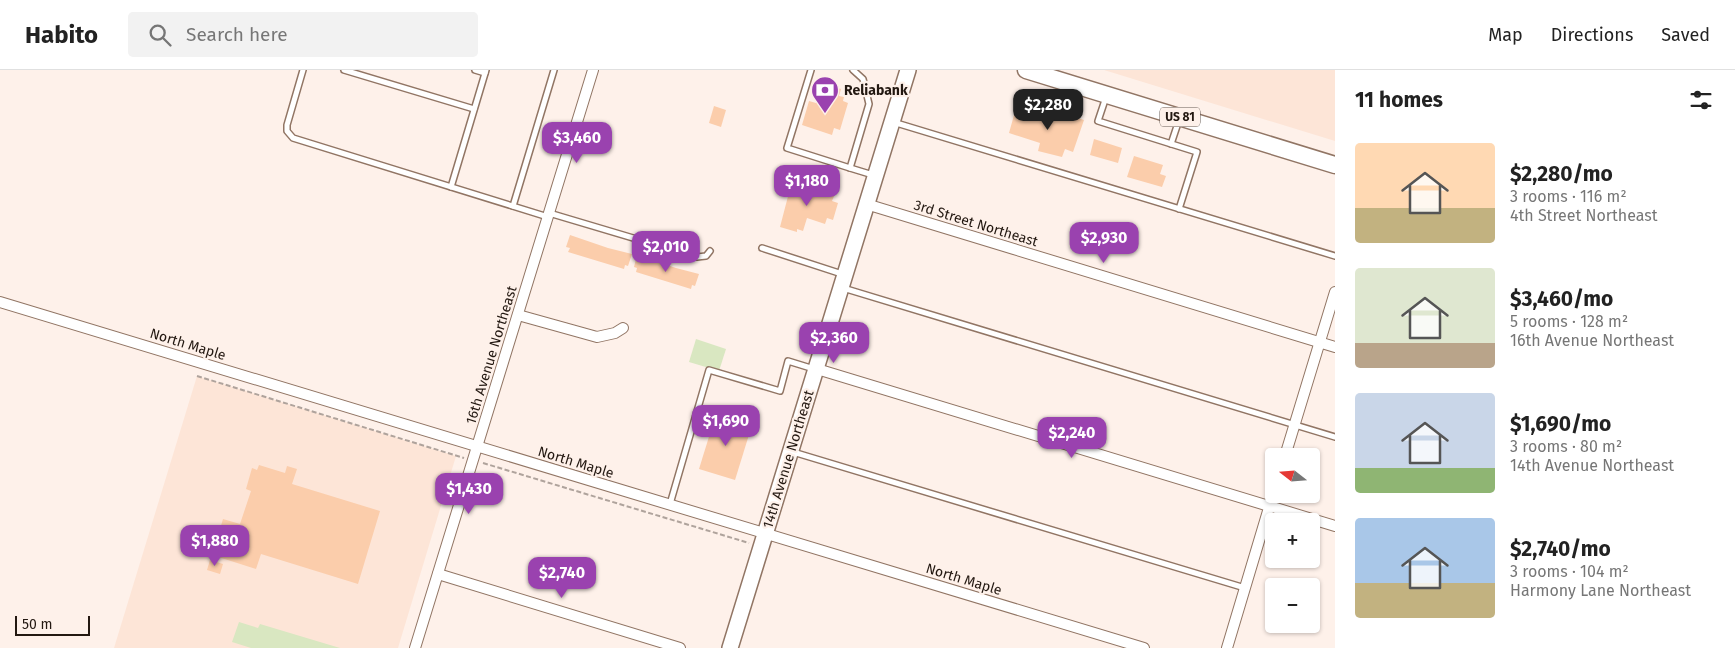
<!DOCTYPE html>
<meta charset="utf-8">
<style>
:root{--surface:#fff;--page:#f2f2f2;--text:#222;--muted:#767676;--line:#e0e0e0;--accent:#9a42af}
body{margin:0;font-family:"Fira Sans",sans-serif;background:var(--page);color:var(--text);height:100vh;display:flex;flex-direction:column;font-size:19px;white-space:nowrap}
*{box-sizing:border-box;margin:0}
p{font-size:16px;color:var(--muted)}
.icon{flex:none;width:28px;height:28px;fill:none;stroke:currentColor;stroke-width:2;stroke-linecap:round;stroke-linejoin:round}
.map{position:relative;flex:1;overflow:hidden}
.side{display:flex;flex-direction:column;background:var(--surface);width:400px}
.side>*{flex:none}
.needle{width:32px;rotate:287deg}
.buttons{position:absolute;left:1265px;top:378px;display:grid;gap:10px}
.buttons a{display:grid;place-items:center;width:55px;height:55px;border-radius:5px;background:var(--surface);box-shadow:0 1px 4px #0004;font-size:25px}
.scale{position:absolute;left:15px;bottom:12px;width:75px;box-sizing:border-box;padding-left:5px;border:2px solid #231811;border-top:0;font-size:14px;line-height:18px;white-space:nowrap;color:#231811;-webkit-text-stroke:4px #fef1ea;paint-order:stroke}
.price{position:absolute;translate:-50% -42px;padding:0 11px;border-radius:10px;background:var(--accent);color:#fff;font-size:16px;line-height:32px;filter:drop-shadow(0 1px 2px #0008)}
.price::after{content:'';position:absolute;left:50%;top:30px;width:15px;height:11px;margin-left:-8px;background:inherit;clip-path:polygon(0 0,100% 0,50% 100%)}
.price.selected{background:#222;color:#fff}
ul{padding:0;list-style:none}
li{display:flex;align-items:center;gap:15px;height:125px;padding:0 20px}
li span{display:grid;place-items:center;flex:none;width:140px;height:100px;border-radius:5px;color:#555}
li>.icon{margin-inline-start:auto}
span .icon{width:60px;height:60px;fill:#fffc;stroke-width:1}
li b{font-size:21px}
h2{display:flex;justify-content:space-between;align-items:center;height:60px;padding:0 20px;font-size:21px}
header{display:flex;align-items:center;gap:30px;box-sizing:border-box;height:70px;padding:0 25px;background:var(--surface);border-bottom:1px solid var(--line)}
header strong{font-size:24px}
nav{display:flex;gap:28px;margin-inline-start:auto;font-size:18px}
.search{width:350px;height:45px;background:var(--page);display:flex;align-items:center;gap:12px;box-sizing:border-box;padding:0 18px;border-radius:5px;color:var(--muted);font-size:19px}
main{display:flex;flex:1;min-height:0}
.map>svg:first-child{display:block}
.built{fill:#fde5d7}
.green{fill:#d9e7c1}
.building{fill:#fbcdab}
.lines{fill:none;stroke-linecap:round;stroke-linejoin:round}
.lane-casing{stroke:#917564;stroke-width:8}
.street-casing{stroke:#917564;stroke-width:12}
.secondary-casing{stroke:#917564;stroke-width:18}
.primary-casing{stroke:#917564;stroke-width:19}
.path{stroke:#afa39c;stroke-width:2;stroke-dasharray:5 2.5;stroke-linecap:butt}
.lane{stroke:#fff;stroke-width:5}
.street{stroke:#fff;stroke-width:10}
.secondary{stroke:#fff;stroke-width:15}
.primary{stroke:#fff;stroke-width:16}
.labels{text-anchor:middle;stroke-width:4.5;stroke-linejoin:round;paint-order:stroke}
.shield{fill:#fef1ea;stroke:#655952;stroke-width:1}
.shield-label{font-size:12px;font-weight:bold;fill:#231811}
.poi-label{font-size:14px;font-weight:bold;fill:#231811;stroke:#fef1ea;text-anchor:start}
.street-label{font-size:14px;fill:#231811;stroke:#fef1ea}
</style>
<header>
<strong>Habito</strong>
<div class="search"><svg class="icon" aria-label="search" viewBox="0 0 24 24"><circle cx="10" cy="10" r="6"/><path d="M15 15l6 6"/></svg>Search here</div>
<nav><a>Map</a><a>Directions</a><a>Saved</a></nav>
</header>
<main>
<div class="map">
<svg width="1335" height="578" viewBox="0 0 1335 578">
<rect width="100%" height="100%" fill="#fef1ea"/>
<!-- built -->
<g class="built">
<path d="M1104,0H1335V71Z"/>
<path d="M197,306L456,386L398,578H114Z"/>
</g>
<!-- green -->
<g class="green">
<path d="M696,269L726,279L719,301L689,292Z"/>
<path d="M239,552L258,558L260,554L340,578H251L232,572Z"/>
</g>
<!-- building -->
<g class="building">
<path d="M821,14L841,19L839,26L844,27L843,31L848,33L840,60L834,58L832,65L802,55L809,31L816,33Z"/>
<path d="M714,36L726,40L721,57L709,53Z"/>
<path d="M1016,38L1042,45L1043,43L1057,47L1059,42L1084,50L1073,82L1065,79L1062,87L1038,81L1040,73L1009,63Z"/>
<path d="M1094,69L1122,78L1118,93L1090,85Z"/>
<path d="M1134,86L1163,95L1160,104L1166,106L1162,117L1127,107Z"/>
<path d="M792,111L835,124L832,131L838,133L833,150L827,148L825,154L807,148L803,161L797,159V162L780,157Z"/>
<path d="M570,165L608,178L632,184L628,196L625,195L624,199L568,182L570,178L566,177Z"/>
<path d="M637,185L676,198L699,204L695,216L692,215L691,219L636,202L637,198L634,197Z"/>
<path d="M716,344L752,355L735,410L699,399Z"/>
<path d="M259,395L285,403L287,396L297,399L292,414L380,441L358,514L261,484L256,499L212,485L223,449L240,454L251,421L246,419L252,398L257,400Z"/>
<path d="M210,490L223,494L220,504L207,500Z"/>
</g>
<g class="lines">
<!-- lane casing -->
<g class="lane-casing">
<g id="lane">
<path d="M303,0L287,55V61L293,68L548,147"/>
<path d="M344,0L474,39"/>
<path d="M475,0L485,3"/>
<path d="M811,0L787,78L850,98"/>
<path d="M853,0L863,9L869,34L850,98L873,105"/>
<path d="M1106,27L1098,51L1197,82L1179,139"/>
<path d="M893,52L1335,186"/>
<path d="M1171,74L1179,50"/>
<path d="M451,117L486,0"/>
<path d="M513,136L554,0"/>
<path d="M549,143L697,187L706,186L710,181"/>
<path d="M762,178L842,204"/>
<path d="M843,218L1335,367"/>
<path d="M793,382L1245,518"/>
<path d="M670,434L709,300L780,321L788,291L814,299"/>
</g>
</g>
<!-- street casing -->
<g class="street-casing">
<g id="street">
<path d="M866,134L1335,277"/>
<path d="M0,232L1144,578"/>
<path d="M518,245L597,267L615,263L623,258"/>
<path d="M817,299L1335,456"/>
<path d="M1285,386L1335,222"/>
<path d="M438,504L680,578"/>
<path d="M415,578L593,0"/>
<path d="M1227,578L1274,421"/>
</g>
</g>
<!-- secondary casing -->
<g class="secondary-casing">
<path id="secondary" d="M730,578L908,0"/>
</g>
<!-- primary casing -->
<g class="primary-casing">
<path id="primary" d="M1026,0L1335,95"/>
</g>
<!-- path -->
<g class="path">
<path d="M197,306L464,388"/>
<path d="M483,393L749,473"/>
</g>
<!-- lane -->
<use href="#lane" class="lane"/>
<!-- street -->
<use href="#street" class="street"/>
<!-- secondary -->
<use href="#secondary" class="secondary"/>
<!-- primary -->
<use href="#primary" class="primary"/>
</g>
<!-- icons -->
<defs>
<g id="bank-pin" transform="scale(1.4375)"><path d="M0 17L-7.5 6A9.5 9.5 0 1 1 7.5 6Z" fill="#9a42af" stroke="#fef1ea"/><path d="M-6-4H6V4H-6ZM0-2.3a2.3 2.3 0 1 0 0 4.6a2.3 2.3 0 1 0 0-4.6Z" fill="#fff"/></g>
</defs>
<g fill-rule="evenodd">
<use href="#bank-pin" x="825" y="20"/>
</g>
<g class="labels">
<!-- shield labels -->
<rect class="shield" x="1160" y="37.5" width="40" height="19" rx="4"/>
<g class="shield-label">
<text x="1180" y="51">US 81</text>
</g>
<!-- poi labels -->
<g class="poi-label">
<text x="844" y="25">Reliabank</text>
</g>
<!-- street labels -->
<g class="street-label">
<text transform="translate(976 153) rotate(17)" y="5">3rd Street Northeast</text>
<text transform="translate(188 274) rotate(17)" y="5">North Maple</text>
<text transform="translate(491 285) rotate(-73)" y="5">16th Avenue Northeast</text>
<text transform="translate(788 389) rotate(-73)" y="5">14th Avenue Northeast</text>
<text transform="translate(576 392) rotate(17)" y="5">North Maple</text>
<text transform="translate(964 509) rotate(17)" y="5">North Maple</text>
</g>
</g>
</svg>
<div class="buttons">
<a><svg class="needle" viewBox="-14 -14 28 28"><path d="M0-13l5 13h-10z" fill="#e53935"/><path d="M0 13l5-13h-10z" fill="#767676"/></svg></a>
<a>+</a>
<a>−</a>
</div>
<div class="scale">50 m</div>
<b class="price selected" style="left:1048px;top:61px">$2,280</b>
<b class="price" style="left:577px;top:94px">$3,460</b>
<b class="price" style="left:807px;top:137px">$1,180</b>
<b class="price" style="left:1104px;top:194px">$2,930</b>
<b class="price" style="left:666px;top:203px">$2,010</b>
<b class="price" style="left:834px;top:294px">$2,360</b>
<b class="price" style="left:726px;top:377px">$1,690</b>
<b class="price" style="left:1072px;top:389px">$2,240</b>
<b class="price" style="left:469px;top:445px">$1,430</b>
<b class="price" style="left:215px;top:497px">$1,880</b>
<b class="price" style="left:562px;top:529px">$2,740</b>
</div>
<section class="side">
<h2>11 homes<svg class="icon" aria-label="filters" viewBox="0 0 24 24"><path d="M4 7h16M4 17h16"/><circle cx="9" cy="7" r="2"/><circle cx="15" cy="17" r="2"/></svg></h2>
<ul>
<li><span style="background:linear-gradient(#ffd9b3 65%,#c2b280 0)"><svg class="icon" aria-label="home" viewBox="0 0 24 24"><path d="M3 11l9-7 9 7M6 9v11h12V9"/></svg></span><div><b>$2,280/mo</b><p>3 rooms · 116 m²</p><p>4th Street Northeast</p></div></li>
<li><span style="background:linear-gradient(#dfe7d0 75%,#b9a48a 0)"><svg class="icon" aria-label="home" viewBox="0 0 24 24"><path d="M3 11l9-7 9 7M6 9v11h12V9"/></svg></span><div><b>$3,460/mo</b><p>5 rooms · 128 m²</p><p>16th Avenue Northeast</p></div></li>
<li><span style="background:linear-gradient(#c9d6e8 75%,#8fb573 0)"><svg class="icon" aria-label="home" viewBox="0 0 24 24"><path d="M3 11l9-7 9 7M6 9v11h12V9"/></svg></span><div><b>$1,690/mo</b><p>3 rooms · 80 m²</p><p>14th Avenue Northeast</p></div></li>
<li><span style="background:linear-gradient(#a9c7e8 65%,#c2b280 0)"><svg class="icon" aria-label="home" viewBox="0 0 24 24"><path d="M3 11l9-7 9 7M6 9v11h12V9"/></svg></span><div><b>$2,740/mo</b><p>3 rooms · 104 m²</p><p>Harmony Lane Northeast</p></div></li>
</ul>
</section>
</main>
